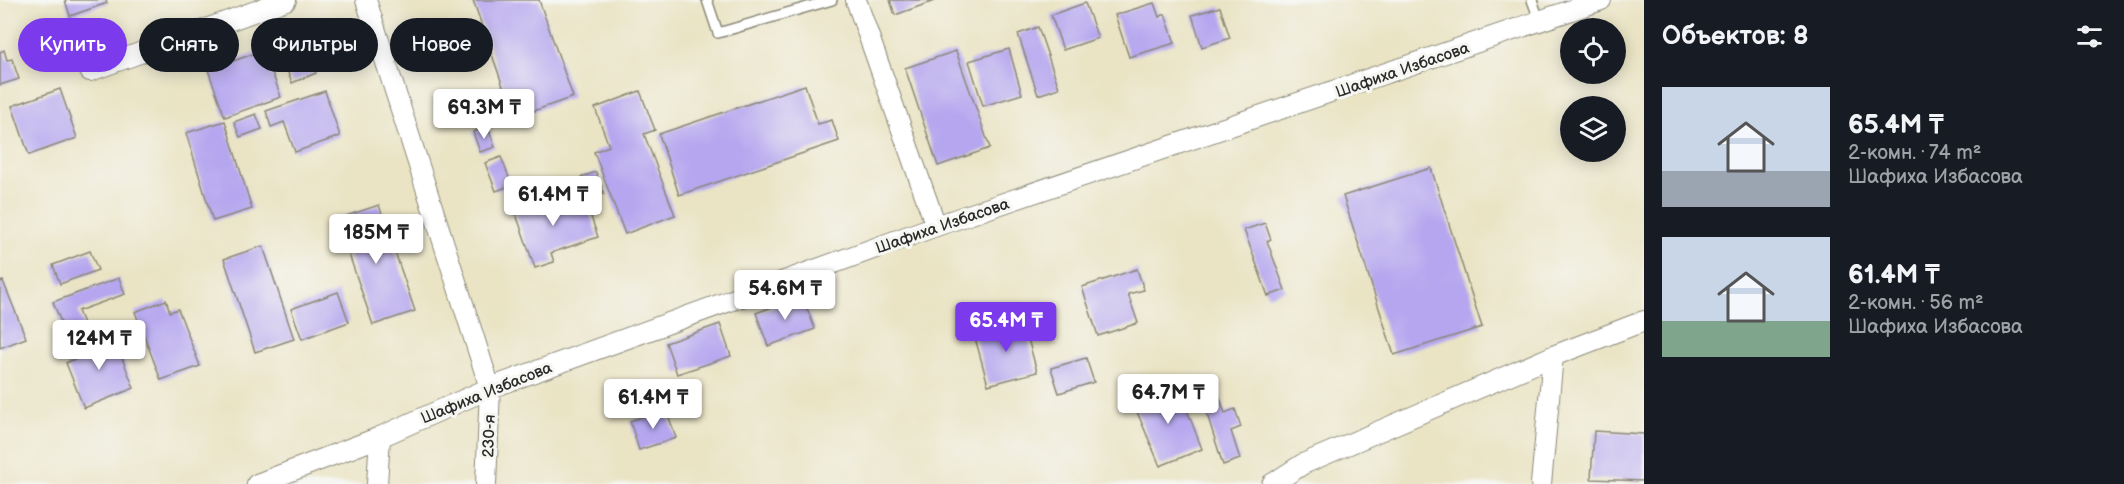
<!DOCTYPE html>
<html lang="ru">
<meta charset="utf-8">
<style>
:root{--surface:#171b24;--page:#20242c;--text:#f1f3f6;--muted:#9ea1a6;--accent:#7c3aed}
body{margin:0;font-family:"Balsamiq Sans",sans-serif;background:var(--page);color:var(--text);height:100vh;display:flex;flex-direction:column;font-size:22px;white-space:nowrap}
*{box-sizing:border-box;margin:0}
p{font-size:20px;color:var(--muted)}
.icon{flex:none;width:33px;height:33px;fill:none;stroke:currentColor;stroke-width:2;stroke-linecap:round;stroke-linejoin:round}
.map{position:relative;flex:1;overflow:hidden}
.details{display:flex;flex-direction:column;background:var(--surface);width:480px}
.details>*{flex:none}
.guide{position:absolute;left:18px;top:18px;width:570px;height:54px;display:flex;gap:12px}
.tools{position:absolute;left:1560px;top:18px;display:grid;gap:12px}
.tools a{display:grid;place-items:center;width:66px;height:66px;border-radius:50%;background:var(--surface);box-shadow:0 3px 15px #0003;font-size:30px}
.price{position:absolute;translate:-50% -51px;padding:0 14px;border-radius:6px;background:#fff;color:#222;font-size:20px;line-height:39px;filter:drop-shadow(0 2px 3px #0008)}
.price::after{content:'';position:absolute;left:50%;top:36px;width:18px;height:14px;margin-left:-9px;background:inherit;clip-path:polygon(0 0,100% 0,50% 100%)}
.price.active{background:var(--accent);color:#fff}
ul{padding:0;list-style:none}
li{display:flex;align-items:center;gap:18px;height:150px;padding:0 18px}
li span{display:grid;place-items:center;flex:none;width:168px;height:120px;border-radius:0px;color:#555}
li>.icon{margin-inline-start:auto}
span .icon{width:72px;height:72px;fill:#fffc;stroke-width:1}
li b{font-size:26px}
h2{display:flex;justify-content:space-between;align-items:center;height:72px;padding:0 18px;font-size:26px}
.pill{padding:0 21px;border-radius:27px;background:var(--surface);box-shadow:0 3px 15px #0003;font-size:21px;line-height:54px}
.pill.active{background:var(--accent);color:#fff}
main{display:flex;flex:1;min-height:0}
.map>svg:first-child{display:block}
.building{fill:#b5a6ef}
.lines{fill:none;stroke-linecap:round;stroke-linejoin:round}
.lane-casing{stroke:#8a8878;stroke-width:12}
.street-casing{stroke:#8a8878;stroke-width:22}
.lane{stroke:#fff;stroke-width:9}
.street{stroke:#fff;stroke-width:20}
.labels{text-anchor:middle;stroke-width:6;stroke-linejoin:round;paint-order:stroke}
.street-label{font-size:16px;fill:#2b2b2b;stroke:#f6f6f2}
</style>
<main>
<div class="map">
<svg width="1644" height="484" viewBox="0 0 1644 484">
<rect width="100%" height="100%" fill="#f6f6f2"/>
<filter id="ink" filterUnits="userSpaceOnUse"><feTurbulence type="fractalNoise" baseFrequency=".0167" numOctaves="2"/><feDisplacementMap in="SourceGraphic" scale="12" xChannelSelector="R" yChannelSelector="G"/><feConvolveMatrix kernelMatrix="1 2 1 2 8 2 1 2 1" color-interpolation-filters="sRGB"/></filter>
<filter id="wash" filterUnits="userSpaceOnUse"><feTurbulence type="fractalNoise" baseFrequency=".008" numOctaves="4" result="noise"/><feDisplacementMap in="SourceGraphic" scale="24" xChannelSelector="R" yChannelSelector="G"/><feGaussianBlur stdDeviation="1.35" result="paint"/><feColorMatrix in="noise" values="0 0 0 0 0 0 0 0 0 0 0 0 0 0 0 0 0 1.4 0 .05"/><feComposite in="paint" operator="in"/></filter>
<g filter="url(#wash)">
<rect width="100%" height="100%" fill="#eae4c5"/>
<g id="blocks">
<!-- building -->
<g class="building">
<path d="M65,0H106L107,3L70,16Z"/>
<path d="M473,0H539L573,97L514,118Z"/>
<path d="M890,0H937L895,15Z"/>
<path d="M1085,3L1098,38L1063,50L1051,15Z"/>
<path d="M1154,3L1159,17L1165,14L1175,43L1129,57L1115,15Z"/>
<path d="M1220,7L1230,38L1202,47L1192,15Z"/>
<path d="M1038,27L1059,88L1038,95L1018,34Z"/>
<path d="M299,32L316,73L292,83L276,42Z"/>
<path d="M1009,49L1022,94L983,106L969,61Z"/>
<path d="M4,50L7,60L12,59L19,79L0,85V52Z"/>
<path d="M264,50L281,97L225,117L208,70Z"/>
<path d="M956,51L990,148L938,166L905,68Z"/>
<path d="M805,85L818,124L832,120L839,141L679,195L659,134Z"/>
<path d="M60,89L77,138L29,155L12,106Z"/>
<path d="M325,91L340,136L295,152L284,122L271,127L266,111Z"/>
<path d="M640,91L655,130L644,134L675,215L625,234L594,152L609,146L595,108Z"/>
<path d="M256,114L262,129L240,137L234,122Z"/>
<path d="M225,121L252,209L213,221L186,133Z"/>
<path d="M488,127L495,147L480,152L473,132Z"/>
<path d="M501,157L512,185L496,191L485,163Z"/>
<path d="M1431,168L1482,327L1394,355L1343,196Z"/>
<path d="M596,172L604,194L588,199L581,177Z"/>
<path d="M537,194L543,211L584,197L598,237L551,253L554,262L535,268L512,203Z"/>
<path d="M379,205L415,311L373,325L337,219Z"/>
<path d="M1265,223L1271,240L1267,241L1285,290L1268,296L1244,230Z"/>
<path d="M263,246L294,339L255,352L224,259Z"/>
<path d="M90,251L98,270L60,284L53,265Z"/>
<path d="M1137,269L1144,290L1128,294L1138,323L1098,336L1082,287Z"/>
<path d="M119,278L125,294L78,311L84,326L65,333L53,302Z"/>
<path d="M3,281L26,338L0,348V282Z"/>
<path d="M338,292L349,322L302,339L291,309Z"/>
<path d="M802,296L815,329L768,346L756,313Z"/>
<path d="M166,300L170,312L178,309L200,366L161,380L135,312Z"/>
<path d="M1023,320L1037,372L988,385L974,334Z"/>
<path d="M720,324L731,356L677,374L666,343Z"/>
<path d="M112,333L134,388L84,408L66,363L77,358L73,349Z"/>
<path d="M1086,358L1094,382L1059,393L1051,368Z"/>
<path d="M1177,384L1202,449L1160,466L1132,400Z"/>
<path d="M1217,390L1225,413L1235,409L1241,427L1231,431L1240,459L1223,465L1201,395Z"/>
<path d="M666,409L676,438L639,450L630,421Z"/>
<path d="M1594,431L1644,434V481L1591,479Z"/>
</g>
</g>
</g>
<g filter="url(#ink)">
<use href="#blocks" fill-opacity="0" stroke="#8a8878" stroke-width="1.5"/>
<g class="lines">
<!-- lane casing -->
<g class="lane-casing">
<g id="lane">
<path d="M707,0L718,33L832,0"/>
<path d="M1532,0L1540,22"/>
</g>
</g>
<!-- street casing -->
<g class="street-casing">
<g id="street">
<path d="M366,0L490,388L486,484"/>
<path d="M856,0L936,226"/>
<path d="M90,71L286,0"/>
<path d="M257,484L380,437L490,388L936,226L1601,0"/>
<path d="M377,484L380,437"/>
<path d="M1272,484L1303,464L1553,356L1644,321"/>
<path d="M1541,484L1553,356"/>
</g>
</g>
<!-- lane -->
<use href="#lane" class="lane"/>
<!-- street -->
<use href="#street" class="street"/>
</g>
</g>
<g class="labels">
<!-- street labels -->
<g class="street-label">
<text transform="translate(1402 69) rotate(-19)" y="6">Шафиха Избасова</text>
<text transform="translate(942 225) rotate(-19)" y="6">Шафиха Избасова</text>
<text transform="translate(486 392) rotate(-22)" y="6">Шафиха Избасова</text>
<text transform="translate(488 436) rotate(-88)" y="6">230-я</text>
</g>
</g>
</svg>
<div class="tools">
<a><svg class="icon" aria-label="locate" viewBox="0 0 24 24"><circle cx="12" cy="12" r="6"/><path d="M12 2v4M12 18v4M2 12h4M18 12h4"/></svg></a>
<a><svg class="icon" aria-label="layers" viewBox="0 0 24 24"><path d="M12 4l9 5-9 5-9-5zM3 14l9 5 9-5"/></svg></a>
</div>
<b class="price" style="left:484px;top:140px">69.3M ₸</b>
<b class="price" style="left:553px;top:227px">61.4M ₸</b>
<b class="price" style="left:376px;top:265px">185M ₸</b>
<b class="price" style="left:785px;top:321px">54.6M ₸</b>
<b class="price active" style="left:1006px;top:353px">65.4M ₸</b>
<b class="price" style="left:99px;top:371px">124M ₸</b>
<b class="price" style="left:1168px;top:425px">64.7M ₸</b>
<b class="price" style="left:653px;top:430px">61.4M ₸</b>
<div class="guide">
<a class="pill active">Купить</a>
<a class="pill">Снять</a>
<a class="pill">Фильтры</a>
<a class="pill">Новое</a>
</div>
</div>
<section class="details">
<h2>Объектов: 8<svg class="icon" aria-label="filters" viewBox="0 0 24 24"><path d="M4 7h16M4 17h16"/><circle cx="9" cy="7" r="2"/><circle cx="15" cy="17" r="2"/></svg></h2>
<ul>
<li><span style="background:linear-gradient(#c9d6e8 70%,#9aa5b1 0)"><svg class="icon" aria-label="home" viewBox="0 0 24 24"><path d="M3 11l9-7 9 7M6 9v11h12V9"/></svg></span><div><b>65.4M ₸</b><p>2-комн. · 74 m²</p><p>Шафиха Избасова</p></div></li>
<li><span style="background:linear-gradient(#c9d6e8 70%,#7fa58c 0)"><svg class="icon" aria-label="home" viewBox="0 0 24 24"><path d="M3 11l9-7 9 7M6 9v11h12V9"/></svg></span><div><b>61.4M ₸</b><p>2-комн. · 56 m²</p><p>Шафиха Избасова</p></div></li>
</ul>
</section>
</main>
